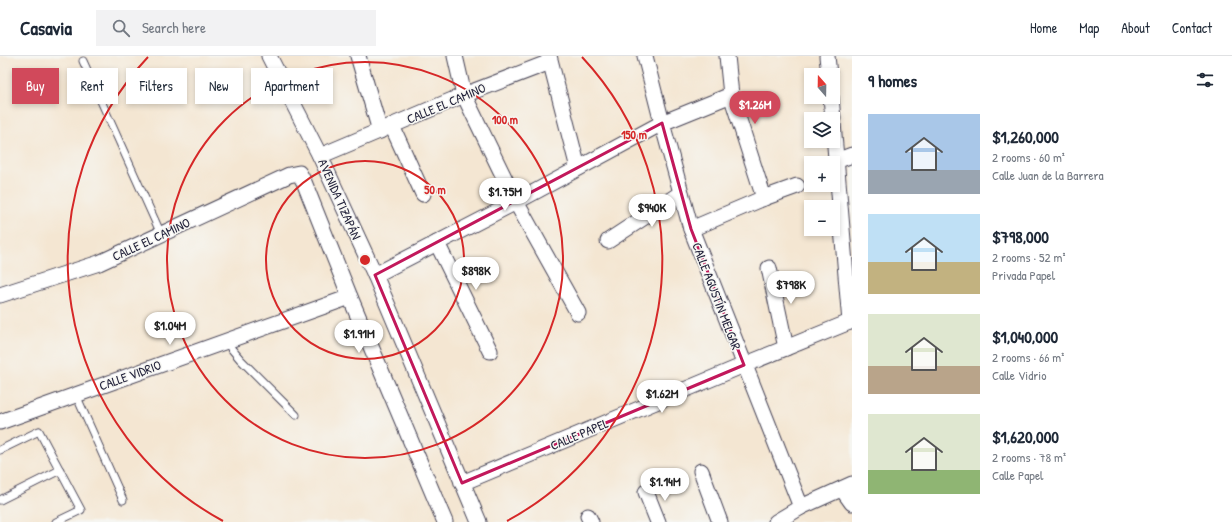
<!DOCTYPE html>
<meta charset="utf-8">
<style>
:root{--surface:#fff;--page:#f2f2f3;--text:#1f2937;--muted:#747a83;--line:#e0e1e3;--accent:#d1495b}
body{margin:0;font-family:"Patrick Hand",sans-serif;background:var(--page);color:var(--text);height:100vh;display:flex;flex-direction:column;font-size:15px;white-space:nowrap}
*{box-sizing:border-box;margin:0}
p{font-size:13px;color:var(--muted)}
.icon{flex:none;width:22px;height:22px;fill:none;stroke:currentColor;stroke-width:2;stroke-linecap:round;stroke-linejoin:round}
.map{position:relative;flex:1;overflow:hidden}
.panel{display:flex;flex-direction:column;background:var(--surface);width:380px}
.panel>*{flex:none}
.banner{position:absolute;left:12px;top:12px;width:380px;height:36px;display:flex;gap:8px}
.needle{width:26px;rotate:340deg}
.tools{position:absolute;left:804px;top:12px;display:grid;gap:8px}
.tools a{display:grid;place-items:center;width:36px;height:36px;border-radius:0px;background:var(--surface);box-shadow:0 2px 6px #0003;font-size:20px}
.price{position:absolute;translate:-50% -34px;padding:0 9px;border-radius:14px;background:#fff;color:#222;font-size:13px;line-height:26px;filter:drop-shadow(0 1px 2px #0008)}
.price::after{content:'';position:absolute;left:50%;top:24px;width:12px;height:9px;margin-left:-6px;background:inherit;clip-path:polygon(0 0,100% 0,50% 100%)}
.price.current{background:var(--accent);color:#fff}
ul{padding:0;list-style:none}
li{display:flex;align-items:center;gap:12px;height:100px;padding:0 16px}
li span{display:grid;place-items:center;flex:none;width:112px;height:80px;border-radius:0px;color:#555}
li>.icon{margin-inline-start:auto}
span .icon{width:48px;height:48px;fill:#fffc;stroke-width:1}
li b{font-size:17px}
h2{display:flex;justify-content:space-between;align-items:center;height:48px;padding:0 16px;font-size:17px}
.tag{padding:0 14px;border-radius:0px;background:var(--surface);box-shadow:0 2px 6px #0003;font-size:14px;line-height:36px}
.tag.current{background:var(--accent);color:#fff}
header{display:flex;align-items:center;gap:24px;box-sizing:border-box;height:56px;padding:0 20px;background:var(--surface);border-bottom:1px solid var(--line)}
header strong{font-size:19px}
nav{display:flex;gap:22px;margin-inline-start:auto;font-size:14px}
.search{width:280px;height:36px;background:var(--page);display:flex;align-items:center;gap:10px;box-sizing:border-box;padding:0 14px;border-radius:0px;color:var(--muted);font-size:15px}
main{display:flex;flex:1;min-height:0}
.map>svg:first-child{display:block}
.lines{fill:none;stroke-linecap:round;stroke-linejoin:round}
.service-casing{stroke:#423f52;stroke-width:9}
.minor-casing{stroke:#423f52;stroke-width:17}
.service{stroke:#fff;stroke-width:7}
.minor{stroke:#fff;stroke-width:15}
.marked{fill:none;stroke:#c2185b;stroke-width:3;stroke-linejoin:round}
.ring{fill:none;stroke:#d62828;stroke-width:2}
.labels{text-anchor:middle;stroke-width:3;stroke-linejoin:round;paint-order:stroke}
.street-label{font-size:13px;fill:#22223b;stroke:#f6f6f2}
.centre{fill:#d62828;stroke:#f6f6f2;stroke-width:2}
.ring-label{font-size:12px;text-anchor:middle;font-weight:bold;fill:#d62828;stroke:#f6f6f2;stroke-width:3;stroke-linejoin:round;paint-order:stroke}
</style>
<header>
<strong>Casavia</strong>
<div class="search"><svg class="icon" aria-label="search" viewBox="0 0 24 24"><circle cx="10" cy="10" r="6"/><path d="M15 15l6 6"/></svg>Search here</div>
<nav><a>Home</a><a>Map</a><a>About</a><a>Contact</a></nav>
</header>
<main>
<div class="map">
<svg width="852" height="466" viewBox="0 0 852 466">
<rect width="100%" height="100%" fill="#f6f6f2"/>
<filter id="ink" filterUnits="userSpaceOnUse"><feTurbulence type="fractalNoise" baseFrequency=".025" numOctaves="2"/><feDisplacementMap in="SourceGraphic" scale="8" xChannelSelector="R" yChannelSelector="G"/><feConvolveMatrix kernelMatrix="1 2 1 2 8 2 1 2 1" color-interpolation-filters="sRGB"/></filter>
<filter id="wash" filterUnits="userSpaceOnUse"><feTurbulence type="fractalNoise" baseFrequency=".012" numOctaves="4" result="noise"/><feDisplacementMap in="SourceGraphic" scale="16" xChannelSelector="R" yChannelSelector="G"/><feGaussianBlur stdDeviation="0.9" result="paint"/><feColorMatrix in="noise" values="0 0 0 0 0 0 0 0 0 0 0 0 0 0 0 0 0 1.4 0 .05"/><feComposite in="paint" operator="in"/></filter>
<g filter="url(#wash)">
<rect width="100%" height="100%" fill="#f4e6d2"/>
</g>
<g filter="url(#ink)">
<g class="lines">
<!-- service casing -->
<g class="service-casing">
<g id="service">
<path d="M83,5L161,178"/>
<path d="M225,285L240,303L296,359"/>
<path d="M76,339L123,444"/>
<path d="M0,394L39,375L81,454L56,466"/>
<path d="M0,444L60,414"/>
</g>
</g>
<!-- minor casing -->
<g class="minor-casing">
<g id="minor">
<path d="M269,0L320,100L375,219L479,466"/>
<path d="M358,0L380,75"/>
<path d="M455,0L464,39L516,146L578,257"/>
<path d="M549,0L578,112"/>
<path d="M645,0L662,67L691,173L801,451"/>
<path d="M727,0L731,39L764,142"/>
<path d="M827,0L829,19"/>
<path d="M831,41L833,63"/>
<path d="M833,67L850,266"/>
<path d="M392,70L423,138"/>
<path d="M320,100L464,39L550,6"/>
<path d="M836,105L852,99"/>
<path d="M691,173L764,142L797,130"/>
<path d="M608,185L681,137"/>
<path d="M437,187L490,295"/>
<path d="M769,212L786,292"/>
<path d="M375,219L516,146L662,67L731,39"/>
<path d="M0,239L99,207L289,119L299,117L304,126L350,241L445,466"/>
<path d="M0,366L350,241"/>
<path d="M701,415L720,466"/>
<path d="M462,427L744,309L852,265"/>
<path d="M842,433L852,447"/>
<path d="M646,436L658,466"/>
<path d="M588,460L591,466"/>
<path d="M776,466L801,451L852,428"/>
</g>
</g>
<!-- service -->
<use href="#service" class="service"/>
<!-- minor -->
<use href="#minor" class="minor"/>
</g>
</g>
<!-- marked area -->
<path class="marked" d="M662,67L691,173L744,309L462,427L375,219Z"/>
<!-- distance rings -->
<g class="ring">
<circle cx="365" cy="204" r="99"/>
<circle cx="365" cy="204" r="198"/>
<path d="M223 465A297 297 0 0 1 148 1M582 1A297 297 0 0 1 507 465"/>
</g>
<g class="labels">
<!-- street labels -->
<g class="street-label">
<text transform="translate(446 47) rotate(-23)" y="5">CALLE EL CAMINO</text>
<text transform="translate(340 143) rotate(66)" y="5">AVENIDA TIZAPÁN</text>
<text transform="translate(151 183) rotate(-25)" y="5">CALLE EL CAMINO</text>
<text transform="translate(717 240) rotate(69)" y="5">CALLE AGUSTÍN MELGAR</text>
<text transform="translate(130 319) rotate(-20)" y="5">CALLE VIDRIO</text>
<text transform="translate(579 378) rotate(-23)" y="5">CALLE PAPEL</text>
</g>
</g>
<circle cx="365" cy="204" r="6" class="centre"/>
<g class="ring-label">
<text x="505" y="68">100 m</text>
<text x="634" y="83">150 m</text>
<text x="435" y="138">50 m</text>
</g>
</svg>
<div class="tools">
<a><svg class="needle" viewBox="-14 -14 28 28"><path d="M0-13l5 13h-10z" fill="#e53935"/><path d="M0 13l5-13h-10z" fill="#747a83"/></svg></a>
<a><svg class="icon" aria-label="layers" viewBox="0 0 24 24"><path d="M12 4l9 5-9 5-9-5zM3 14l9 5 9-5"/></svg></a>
<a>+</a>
<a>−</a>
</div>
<b class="price current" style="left:755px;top:69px">$1.26M</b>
<b class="price" style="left:505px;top:156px">$1.75M</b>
<b class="price" style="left:652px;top:172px">$940K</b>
<b class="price" style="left:476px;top:235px">$898K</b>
<b class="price" style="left:791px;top:249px">$798K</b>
<b class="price" style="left:170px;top:290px">$1.04M</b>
<b class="price" style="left:359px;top:298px">$1.91M</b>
<b class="price" style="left:662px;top:358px">$1.62M</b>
<b class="price" style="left:665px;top:446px">$1.14M</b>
<div class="banner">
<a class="tag current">Buy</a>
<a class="tag">Rent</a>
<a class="tag">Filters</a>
<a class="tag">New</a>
<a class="tag">Apartment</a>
</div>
</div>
<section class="panel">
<h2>9 homes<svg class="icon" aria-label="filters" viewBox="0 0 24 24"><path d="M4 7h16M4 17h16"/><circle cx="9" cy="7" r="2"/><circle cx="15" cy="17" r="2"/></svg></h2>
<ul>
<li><span style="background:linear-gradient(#a9c7e8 70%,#9aa5b1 0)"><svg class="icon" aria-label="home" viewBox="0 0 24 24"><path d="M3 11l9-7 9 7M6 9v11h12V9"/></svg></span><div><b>$1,260,000</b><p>2 rooms · 60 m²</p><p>Calle Juan de la Barrera</p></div></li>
<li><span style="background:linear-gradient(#bfe0f5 60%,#c2b280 0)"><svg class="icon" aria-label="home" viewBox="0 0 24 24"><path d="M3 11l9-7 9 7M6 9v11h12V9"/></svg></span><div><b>$798,000</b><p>2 rooms · 52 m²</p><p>Privada Papel</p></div></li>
<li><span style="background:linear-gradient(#dfe7d0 65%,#b9a48a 0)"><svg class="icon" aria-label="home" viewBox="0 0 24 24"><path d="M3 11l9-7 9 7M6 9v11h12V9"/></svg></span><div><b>$1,040,000</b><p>2 rooms · 66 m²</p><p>Calle Vidrio</p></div></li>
<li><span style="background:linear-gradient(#dfe7d0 70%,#8fb573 0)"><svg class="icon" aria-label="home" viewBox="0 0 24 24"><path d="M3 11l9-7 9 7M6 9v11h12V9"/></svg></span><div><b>$1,620,000</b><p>2 rooms · 78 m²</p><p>Calle Papel</p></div></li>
</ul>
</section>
</main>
